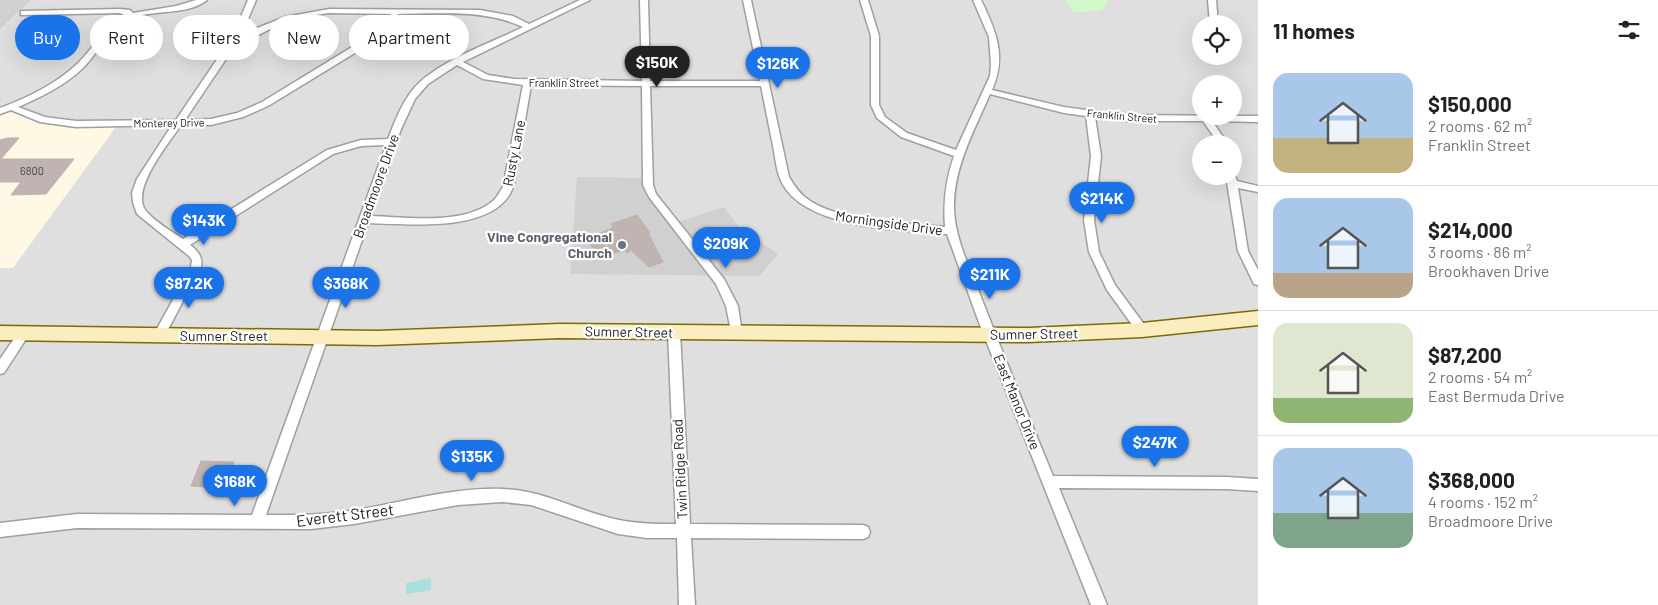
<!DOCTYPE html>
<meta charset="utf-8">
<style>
:root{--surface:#fff;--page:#f6f6f6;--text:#222;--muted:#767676;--line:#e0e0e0;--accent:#1a73e8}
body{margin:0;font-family:Barlow,sans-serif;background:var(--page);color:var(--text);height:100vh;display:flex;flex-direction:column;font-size:19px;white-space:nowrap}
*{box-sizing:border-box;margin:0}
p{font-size:16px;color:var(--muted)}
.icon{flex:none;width:28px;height:28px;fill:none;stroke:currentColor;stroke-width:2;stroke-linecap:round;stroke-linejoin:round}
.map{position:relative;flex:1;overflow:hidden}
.panel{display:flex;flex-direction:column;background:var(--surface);width:400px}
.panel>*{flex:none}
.top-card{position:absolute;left:15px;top:15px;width:475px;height:45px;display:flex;gap:10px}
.fabs{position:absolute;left:1192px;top:15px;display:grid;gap:10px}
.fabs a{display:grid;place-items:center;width:50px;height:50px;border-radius:50%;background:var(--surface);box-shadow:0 5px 20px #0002;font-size:25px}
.price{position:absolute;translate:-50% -42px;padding:0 11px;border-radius:18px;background:var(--accent);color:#fff;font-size:16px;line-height:32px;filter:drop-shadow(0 1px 2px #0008)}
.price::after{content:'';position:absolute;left:50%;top:30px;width:15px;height:11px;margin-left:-8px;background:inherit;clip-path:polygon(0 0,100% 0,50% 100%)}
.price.on{background:#222;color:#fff}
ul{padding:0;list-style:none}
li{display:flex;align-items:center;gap:15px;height:125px;padding:0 15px}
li+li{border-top:1px solid var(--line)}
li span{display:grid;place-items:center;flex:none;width:140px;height:100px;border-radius:15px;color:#555}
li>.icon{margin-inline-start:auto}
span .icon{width:60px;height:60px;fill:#fffc;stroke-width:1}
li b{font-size:21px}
h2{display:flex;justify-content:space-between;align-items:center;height:60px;padding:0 15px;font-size:21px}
.pill{padding:0 18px;border-radius:22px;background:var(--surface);box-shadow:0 5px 20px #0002;font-size:18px;line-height:45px}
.pill.on{background:var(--accent);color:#fff}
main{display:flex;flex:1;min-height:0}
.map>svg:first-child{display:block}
.residential{fill:#e0dfdf;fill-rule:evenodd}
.education{fill:#fff8e5}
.religious{fill:#d0d0d0}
.park{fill:#d1fac8}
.water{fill:#aadfdd}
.building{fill:#bfb4b2;stroke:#c4afab}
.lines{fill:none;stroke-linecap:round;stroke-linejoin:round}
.street-casing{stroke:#9f9f9f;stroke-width:3}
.secondary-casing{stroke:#7e6a04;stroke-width:3}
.street{fill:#fff;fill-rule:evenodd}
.secondary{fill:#faedbf;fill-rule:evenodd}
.worship-dot{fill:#6b7280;stroke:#fff;stroke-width:2}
.labels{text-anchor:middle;stroke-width:4.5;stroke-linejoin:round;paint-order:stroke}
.far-street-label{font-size:11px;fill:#222;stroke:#fff}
.number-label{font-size:11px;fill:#494646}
.street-label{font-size:14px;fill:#222;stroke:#fff}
.worship-label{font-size:14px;font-weight:bold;fill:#5b616d;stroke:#fff;text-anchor:end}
.near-street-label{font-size:16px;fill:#222;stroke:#fff}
</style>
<main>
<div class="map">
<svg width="1258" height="605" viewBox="0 0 1258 605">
<rect width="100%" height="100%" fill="#f2ede9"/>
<!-- residential -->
<path class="residential" d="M31,0H1065L1074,12L1100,10L1104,8L1108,0H1258V605H0V268H13L76,124L0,111V29ZM1201,24H1234V56H1201ZM1201,84H1234V116H1201ZM1201,144H1234V176H1201ZM724,207L739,227L778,254L570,273Z"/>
<!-- education -->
<path class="education" d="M11,107L43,120L118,124L13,268H0V111Z"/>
<!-- religious -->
<g class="religious">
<path d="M0,0H31L0,29Z"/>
<path d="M577,177L647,178L648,186L675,223L724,207L739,227L778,254L759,276L570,274Z"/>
</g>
<!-- park -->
<path class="park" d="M1065,0H1108L1104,8L1095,11L1074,12Z"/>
<!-- water -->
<path class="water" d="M431,578V590L406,594V583Z"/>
<!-- building -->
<g class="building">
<path d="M7,138H19L1,159H74L46,194L11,195L21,182H0V140Z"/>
<path d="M637,215L650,233H648L663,262L649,267L631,250L628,253L623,250L600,259L587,240L591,239L589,237L613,228L611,224Z"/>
<path d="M201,461L234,462L227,479H209L206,487L191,486Z"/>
</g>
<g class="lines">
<!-- street casing -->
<g class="street-casing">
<g id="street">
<path d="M196,0H207C187,16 155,9 133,18C110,27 100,50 84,67C66,85 41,97 18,107L45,117L76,121L176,120L224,49L251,31L245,29L240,19L248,0H256L248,19L251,26L257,28L285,17L329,9L480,10L513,16L529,24L580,0H590L463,62L488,75L514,79L642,81L640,0H648L650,81H760L743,0H751L789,177C794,185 798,192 806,198C836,222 907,223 945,227C943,202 946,179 954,156L901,137L877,118L871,105V36L860,0H868L879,36V105L885,117L907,133L956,150L990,76L991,65L989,37L973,0H981C996,31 1007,56 992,90L1064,107L1122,115L1258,116V122L1212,121L1228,144H1219L1203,121H1122L1095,117L1101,156L1094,220L1099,252L1115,285L1146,327L1148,330L1146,333H1138L1107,290L1089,252L1084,220L1091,156L1086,116L1064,113L990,94C974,131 953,168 954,209C955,238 969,266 979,292C1003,354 1028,415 1053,476L1227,477L1258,479V491L1227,489L1059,488L1107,605H1091L981,328L947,234C900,230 797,229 779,176C776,167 775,156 773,146C769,126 765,106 761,86H650L653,185L656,194L724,279L738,306L742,333L740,336H732L726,306L716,284L649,197L643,185L642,86L531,85C527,109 523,133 518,157C517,167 516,178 513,187C497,234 406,224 368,223L266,515C296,515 326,515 356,510C404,502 454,487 503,489C544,490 579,512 619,520C638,524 657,524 676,524L668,332L670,329H678L680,332L690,524L863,525L868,527L870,532L868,537L863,539L691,538L695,605H679L677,538H647L618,534L531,505L502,502L458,505L354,524L311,529L77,528L0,537V523L77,514L252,515L386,145L361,146L333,154L190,245C198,251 203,257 201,267L163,339H155L153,336L191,267L192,260L189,256L137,214L133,202L132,193L137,179L172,125L76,127L40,122L11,110L0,114V108C27,98 56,84 77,64C94,48 104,26 126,16L120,13L24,15H21V11L120,9L130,10L133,13L176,6ZM329,13L391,14L384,26L370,36L262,102L237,113L211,119L185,120L230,53L241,44L278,25L302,17ZM398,14C440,14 485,9 523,27C491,43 438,61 415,87C402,102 395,121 388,139L361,140L327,150L183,239C171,231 155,222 146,211C129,190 170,142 181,125H211L243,117L268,106L376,40L390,29ZM457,65L483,79L523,85L503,187C500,191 497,197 494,200C465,226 406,217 371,216L401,129L415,99L428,84Z"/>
<path d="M1208,0H1216L1218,24H1210Z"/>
<path d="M1234,174L1237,181L1258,186V192L1238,188L1248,251L1258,270V285L1254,284L1238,251L1226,176H1234Z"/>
<path d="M24,328L28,330L30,333L28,336L4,373L0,374V359L20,330Z"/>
</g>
</g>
<!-- secondary casing -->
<g class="secondary-casing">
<path id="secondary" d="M1258,311V325L1142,337L1029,342L559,338L377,345L0,340V326L377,331L559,324L1029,328L1142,323Z"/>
</g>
<!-- street -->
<use href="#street" class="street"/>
<!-- secondary -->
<use href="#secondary" class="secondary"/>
</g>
<!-- markers -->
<circle class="worship-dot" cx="622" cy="245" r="5"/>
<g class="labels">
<!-- far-street labels -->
<g class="far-street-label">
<text x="564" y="87">Franklin Street</text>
<text transform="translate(1122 116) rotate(5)" y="4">Franklin Street</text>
<text transform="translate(169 123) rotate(-1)" y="4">Monterey Drive</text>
</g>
<!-- number labels -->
<g class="number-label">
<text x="32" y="175">6800</text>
</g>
<!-- street labels -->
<g class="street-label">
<text transform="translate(514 153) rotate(-79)" y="5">Rusty Lane</text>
<text transform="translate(376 186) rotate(-70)" y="5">Broadmoore Drive</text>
<text transform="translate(889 223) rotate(8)" y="5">Morningside Drive</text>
<text transform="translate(629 332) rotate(1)" y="5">Sumner Street</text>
<text transform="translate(1034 334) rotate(-1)" y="5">Sumner Street</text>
<text x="224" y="341">Sumner Street</text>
<text transform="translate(1017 402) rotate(68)" y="5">East Manor Drive</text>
<text transform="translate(680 469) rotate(-93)" y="5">Twin Ridge Road</text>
</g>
<!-- worship labels -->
<g class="worship-label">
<text x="612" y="242">Vine Congregational<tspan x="612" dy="16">Church</tspan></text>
</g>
<!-- near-street labels -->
<g class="near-street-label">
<text transform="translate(345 515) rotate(-7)" y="6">Everett Street</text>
</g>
</g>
</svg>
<div class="fabs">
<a><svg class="icon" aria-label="locate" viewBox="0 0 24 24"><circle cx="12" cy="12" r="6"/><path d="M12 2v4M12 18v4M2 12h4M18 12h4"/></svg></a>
<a>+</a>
<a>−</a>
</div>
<b class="price on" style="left:657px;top:88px">$150K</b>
<b class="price" style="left:778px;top:89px">$126K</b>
<b class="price" style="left:1102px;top:224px">$214K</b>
<b class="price" style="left:204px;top:246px">$143K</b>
<b class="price" style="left:726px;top:269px">$209K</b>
<b class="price" style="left:990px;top:300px">$211K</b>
<b class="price" style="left:189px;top:309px">$87.2K</b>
<b class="price" style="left:346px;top:309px">$368K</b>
<b class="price" style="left:1155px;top:468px">$247K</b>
<b class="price" style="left:472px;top:482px">$135K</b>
<b class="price" style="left:235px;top:507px">$168K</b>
<div class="top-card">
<a class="pill on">Buy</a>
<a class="pill">Rent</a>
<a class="pill">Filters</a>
<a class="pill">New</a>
<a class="pill">Apartment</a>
</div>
</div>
<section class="panel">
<h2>11 homes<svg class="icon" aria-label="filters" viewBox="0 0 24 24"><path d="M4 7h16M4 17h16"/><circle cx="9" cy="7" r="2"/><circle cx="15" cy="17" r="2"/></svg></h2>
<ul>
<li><span style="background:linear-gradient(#a9c7e8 65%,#c2b280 0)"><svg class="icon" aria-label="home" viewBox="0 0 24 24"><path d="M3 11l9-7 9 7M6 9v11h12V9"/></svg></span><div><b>$150,000</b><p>2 rooms · 62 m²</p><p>Franklin Street</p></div></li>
<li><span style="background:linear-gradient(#a9c7e8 75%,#b9a48a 0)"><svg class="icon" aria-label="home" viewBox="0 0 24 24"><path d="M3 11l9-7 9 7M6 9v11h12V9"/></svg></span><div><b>$214,000</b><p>3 rooms · 86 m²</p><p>Brookhaven Drive</p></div></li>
<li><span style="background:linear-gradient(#dfe7d0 75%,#8fb573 0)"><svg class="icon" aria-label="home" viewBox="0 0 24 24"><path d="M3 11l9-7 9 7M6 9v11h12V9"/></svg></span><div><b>$87,200</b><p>2 rooms · 54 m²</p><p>East Bermuda Drive</p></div></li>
<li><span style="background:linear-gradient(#a9c7e8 65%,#7fa58c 0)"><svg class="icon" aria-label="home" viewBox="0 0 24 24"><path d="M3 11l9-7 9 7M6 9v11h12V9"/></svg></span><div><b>$368,000</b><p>4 rooms · 152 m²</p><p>Broadmoore Drive</p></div></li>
</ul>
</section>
</main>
